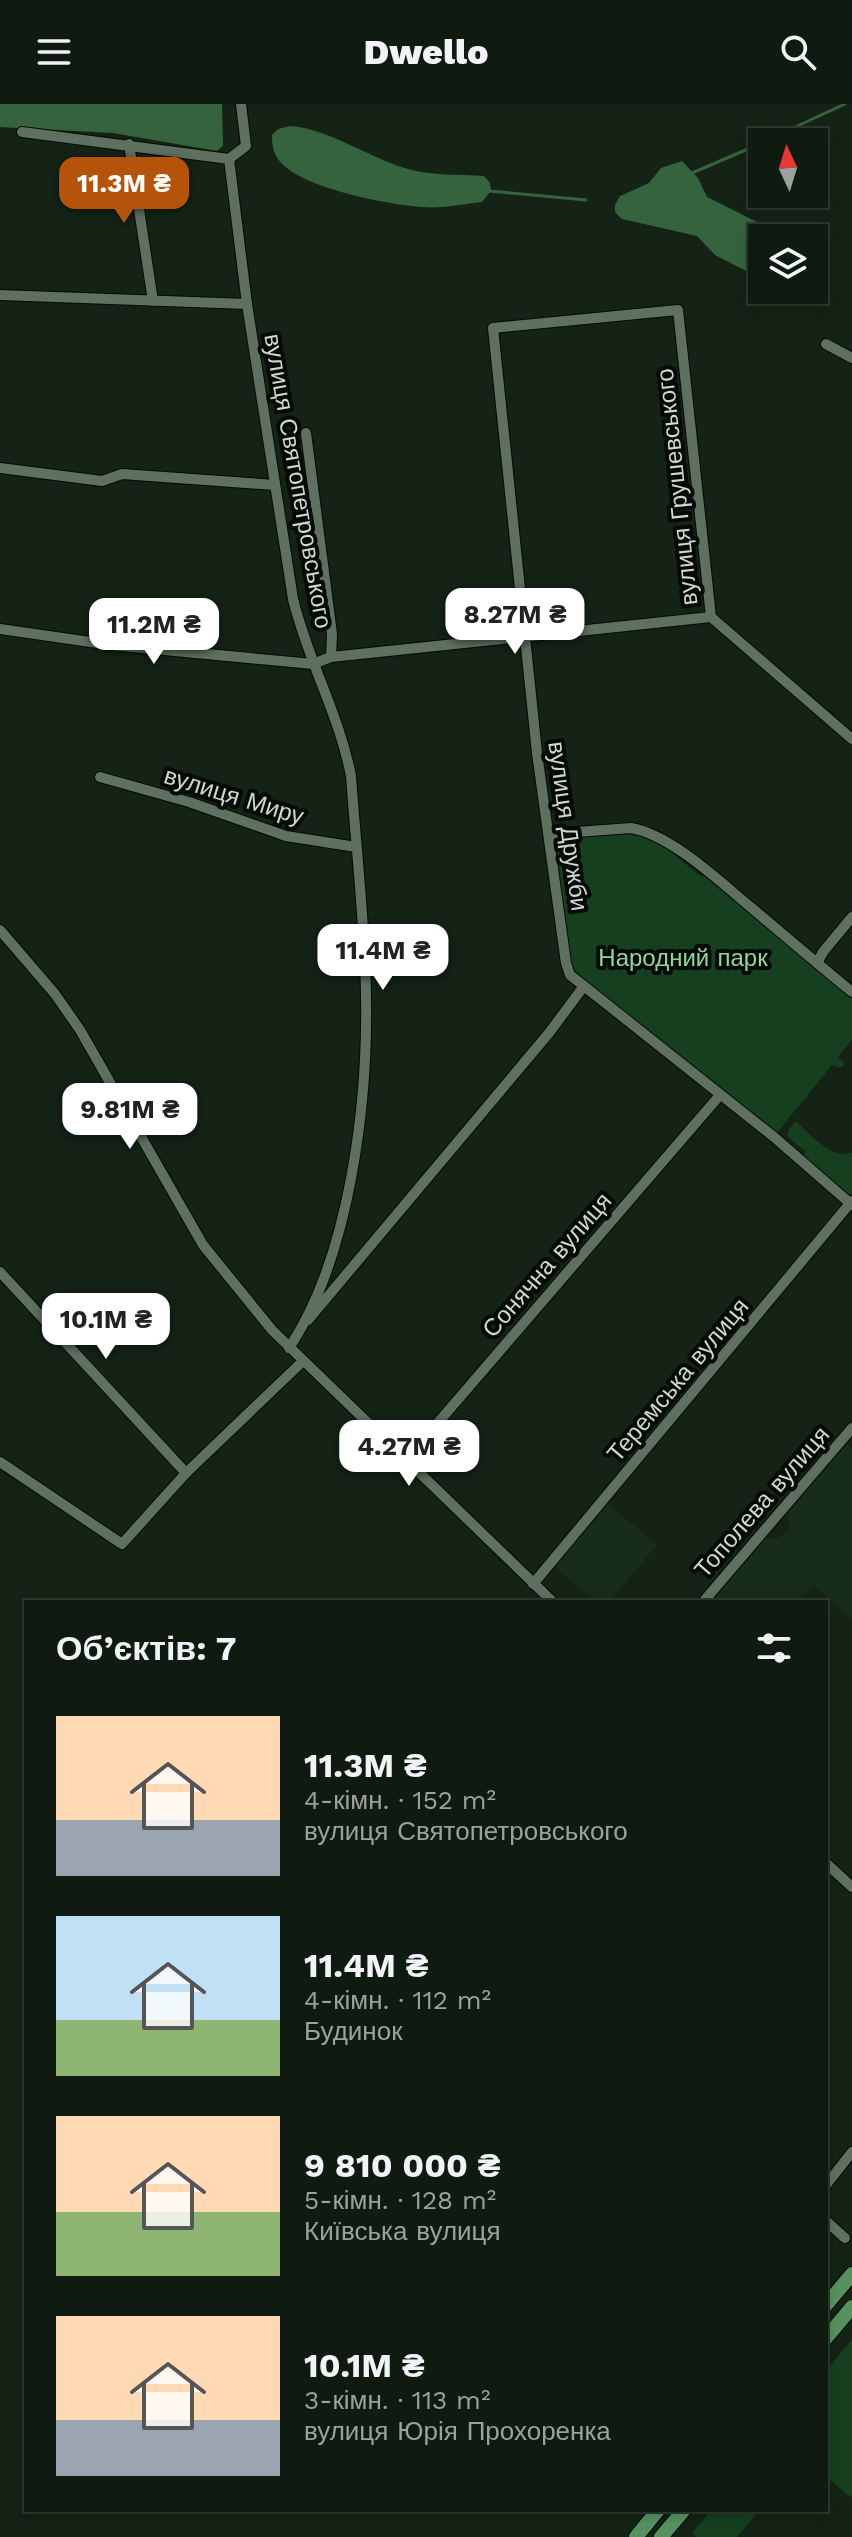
<!DOCTYPE html>
<html lang="uk">
<meta charset="utf-8">
<style>
:root{--surface:#0f1a10;--page:#1d271e;--text:#f1f3f6;--muted:#9ba19f;--line:#2f3830;--accent:#b45309}
body{margin:0;font-family:"Work Sans",sans-serif;background:var(--page);color:var(--text);height:100vh;display:flex;flex-direction:column;font-size:30px;white-space:nowrap}
*{box-sizing:border-box;margin:0}
p{font-size:26px;color:var(--muted)}
.icon{flex:none;width:44px;height:44px;fill:none;stroke:currentColor;stroke-width:2;stroke-linecap:round;stroke-linejoin:round}
.map{position:relative;flex:1;overflow:hidden}
.side{position:absolute;left:24px;top:1496px;width:804px;height:912px;display:flex;flex-direction:column;background:var(--surface);border-radius:0px;box-shadow:0 4px 12px #0003,0 0 0 2px var(--line)}
.side>*{flex:none}
.needle{width:52px;rotate:356deg}
.fabs{position:absolute;left:748px;top:24px;display:grid;gap:16px}
.fabs a{display:grid;place-items:center;width:80px;height:80px;border-radius:0px;background:var(--surface);box-shadow:0 4px 12px #0003,0 0 0 2px var(--line);font-size:40px}
.price{position:absolute;translate:-50% -68px;padding:0 18px;border-radius:16px;background:#fff;color:#222;font-size:26px;line-height:52px;filter:drop-shadow(0 2px 4px #0008)}
.price::after{content:'';position:absolute;left:50%;top:48px;width:24px;height:18px;margin-left:-12px;background:inherit;clip-path:polygon(0 0,100% 0,50% 100%)}
.price.selected{background:var(--accent);color:#fff}
ul{padding:0;list-style:none}
li{display:flex;align-items:center;gap:24px;height:200px;padding:0 32px}
li span{display:grid;place-items:center;flex:none;width:224px;height:160px;border-radius:0px;color:#555}
li>.icon{margin-inline-start:auto}
span .icon{width:96px;height:96px;fill:#fffc;stroke-width:1}
li b{font-size:34px}
h2{display:flex;justify-content:space-between;align-items:center;height:96px;padding:0 32px;font-size:34px}
header{display:flex;justify-content:space-between;align-items:center;height:104px;padding:0 32px;background:var(--surface);font-size:36px;font-weight:800}
.map>svg:first-child{display:block}
.built{fill:#172c1a}
.green{fill:#153f1e}
.water{fill:#35633d}
.lines{fill:none;stroke-linecap:round;stroke-linejoin:round}
.stream{stroke:#35633d;stroke-width:3}
.minor-casing{stroke:#020c03;stroke-width:12}
.highway-casing{stroke:#020c03;stroke-width:16}
.minor{stroke:#5f7060;stroke-width:10}
.highway{stroke:#589160;stroke-width:14}
.labels{text-anchor:middle;stroke-width:8;stroke-linejoin:round;paint-order:stroke}
.street-label{font-size:24px;fill:#cfd8d0;stroke:#050a06}
.park-label{font-size:24px;fill:#91d79b;stroke:#050a06}
</style>
<header><svg class="icon" aria-label="menu" viewBox="0 0 24 24"><path d="M4 6h16M4 12h16M4 18h16"/></svg>Dwello<svg class="icon" aria-label="search" viewBox="0 0 24 24"><circle cx="10" cy="10" r="6"/><path d="M15 15l6 6"/></svg></header>
<div class="map">
<svg width="852" height="2433" viewBox="0 0 852 2433">
<rect width="100%" height="100%" fill="#142316"/>
<!-- built -->
<g class="built">
<path d="M847,1340L852,1345V1516L814,1481L797,1498H711L765,1435H780L789,1425L788,1408Z"/>
<path d="M608,1400L657,1441L609,1498H596L555,1463Z"/>
</g>
<!-- green -->
<g class="green">
<path d="M631,730L641,732L668,745L699,771L706,772L852,894V936L838,953L845,960L840,964L832,961L776,1030L595,884L575,867L571,858L555,745L557,738L561,734Z"/>
<path d="M795,1017C810,1029 831,1056 852,1049V1090H846L803,1054L805,1047L788,1033V1027Z"/>
<path d="M852,2235V2394L826,2373V2267Z"/>
<path d="M711,2406H759L737,2433H696L692,2429Z"/>
</g>
<!-- water -->
<g class="water">
<path d="M0,0H222L223,42L217,47L113,29L0,23Z"/>
<path d="M290,22C327,24 371,55 408,65C432,72 460,70 484,72L490,79L491,87L482,98C463,100 441,105 421,103C387,100 298,84 278,55C273,48 272,40 272,31L278,25Z"/>
<path d="M682,57L698,74L707,93L789,134H762V175L715,151L697,132L622,115L615,108V101L620,92L649,79L661,64Z"/>
</g>
<g class="lines">
<!-- stream -->
<g class="stream">
<path d="M763,38L845,0"/>
<path d="M692,69L762,39"/>
<path d="M490,87L586,96"/>
</g>
<!-- minor casing -->
<g class="minor-casing">
<g id="minor">
<path d="M22,28L229,55L246,42L241,0"/>
<path d="M129,40L153,197"/>
<path d="M229,55L247,200L293,495C308,557 339,610 351,672C356,744 365,819 366,891C368,999 350,1153 289,1244"/>
<path d="M0,191L247,200"/>
<path d="M826,240L852,254"/>
<path d="M306,329L332,530L331,553"/>
<path d="M0,364L102,377L122,370L275,381"/>
<path d="M0,525L111,541L313,560L331,553L711,513"/>
<path d="M100,673L189,698L286,732L356,743"/>
<path d="M550,730L631,724C672,731 721,779 753,805C786,833 819,861 852,888"/>
<path d="M0,826L55,890L80,926L203,1141L272,1226L553,1498"/>
<path d="M817,859L823,848L852,813"/>
<path d="M584,882L774,1033L852,1101"/>
<path d="M0,1168L186,1369"/>
<path d="M308,1216L549,929L584,882L570,871L566,859L537,649L493,224L678,206L711,513L852,635"/>
<path d="M405,1357L720,991"/>
<path d="M0,1358L122,1440L186,1369L303,1257"/>
<path d="M533,1480L852,1097"/>
<path d="M703,1498L852,1324"/>
<path d="M826,1759L852,1783"/>
<path d="M826,2081L852,2048"/>
<path d="M826,2117L845,2134"/>
</g>
</g>
<!-- highway casing -->
<g class="highway-casing">
<g id="highway">
<path d="M826,2201L852,2170"/>
<path d="M826,2234L852,2203"/>
<path d="M636,2433L658,2406"/>
<path d="M661,2433L684,2406"/>
</g>
</g>
<!-- minor -->
<use href="#minor" class="minor"/>
<!-- highway -->
<use href="#highway" class="highway"/>
</g>
<g class="labels">
<!-- street labels -->
<g class="street-label">
<text transform="translate(298 377) rotate(80)" y="8">вулиця Святопетровського</text>
<text transform="translate(677 383) rotate(-96)" y="8">вулиця Грушевського</text>
<text transform="translate(234 692) rotate(17)" y="8">вулиця Миру</text>
<text transform="translate(568 722) rotate(82)" y="8">вулиця Дружби</text>
<text transform="translate(547 1161) rotate(-49)" y="8">Сонячна вулиця</text>
<text transform="translate(678 1276) rotate(-50)" y="8">Теремська вулиця</text>
<text transform="translate(762 1398) rotate(-49)" y="8">Тополева вулиця</text>
</g>
<!-- park labels -->
<g class="park-label">
<text x="683" y="862">Народний парк</text>
</g>
</g>
</svg>
<div class="fabs">
<a><svg class="needle" viewBox="-14 -14 28 28"><path d="M0-13l5 13h-10z" fill="#e53935"/><path d="M0 13l5-13h-10z" fill="#9ba19f"/></svg></a>
<a><svg class="icon" aria-label="layers" viewBox="0 0 24 24"><path d="M12 4l9 5-9 5-9-5zM3 14l9 5 9-5"/></svg></a>
</div>
<b class="price selected" style="left:124px;top:121px">11.3M ₴</b>
<b class="price" style="left:515px;top:552px">8.27M ₴</b>
<b class="price" style="left:154px;top:562px">11.2M ₴</b>
<b class="price" style="left:383px;top:888px">11.4M ₴</b>
<b class="price" style="left:130px;top:1047px">9.81M ₴</b>
<b class="price" style="left:106px;top:1257px">10.1M ₴</b>
<b class="price" style="left:409px;top:1384px">4.27M ₴</b>
<section class="side">
<h2>Об’єктів: 7<svg class="icon" aria-label="filters" viewBox="0 0 24 24"><path d="M4 7h16M4 17h16"/><circle cx="9" cy="7" r="2"/><circle cx="15" cy="17" r="2"/></svg></h2>
<ul>
<li><span style="background:linear-gradient(#ffd9b3 65%,#9aa5b1 0)"><svg class="icon" aria-label="home" viewBox="0 0 24 24"><path d="M3 11l9-7 9 7M6 9v11h12V9"/></svg></span><div><b>11.3M ₴</b><p>4-кімн. · 152 m²</p><p>вулиця Святопетровського</p></div></li>
<li><span style="background:linear-gradient(#bfe0f5 65%,#8fb573 0)"><svg class="icon" aria-label="home" viewBox="0 0 24 24"><path d="M3 11l9-7 9 7M6 9v11h12V9"/></svg></span><div><b>11.4M ₴</b><p>4-кімн. · 112 m²</p><p>Будинок</p></div></li>
<li><span style="background:linear-gradient(#ffd9b3 60%,#8fb573 0)"><svg class="icon" aria-label="home" viewBox="0 0 24 24"><path d="M3 11l9-7 9 7M6 9v11h12V9"/></svg></span><div><b>9 810 000 ₴</b><p>5-кімн. · 128 m²</p><p>Київська вулиця</p></div></li>
<li><span style="background:linear-gradient(#ffd9b3 65%,#9aa5b1 0)"><svg class="icon" aria-label="home" viewBox="0 0 24 24"><path d="M3 11l9-7 9 7M6 9v11h12V9"/></svg></span><div><b>10.1M ₴</b><p>3-кімн. · 113 m²</p><p>вулиця Юрія Прохоренка</p></div></li>
</ul>
</section>
</div>
